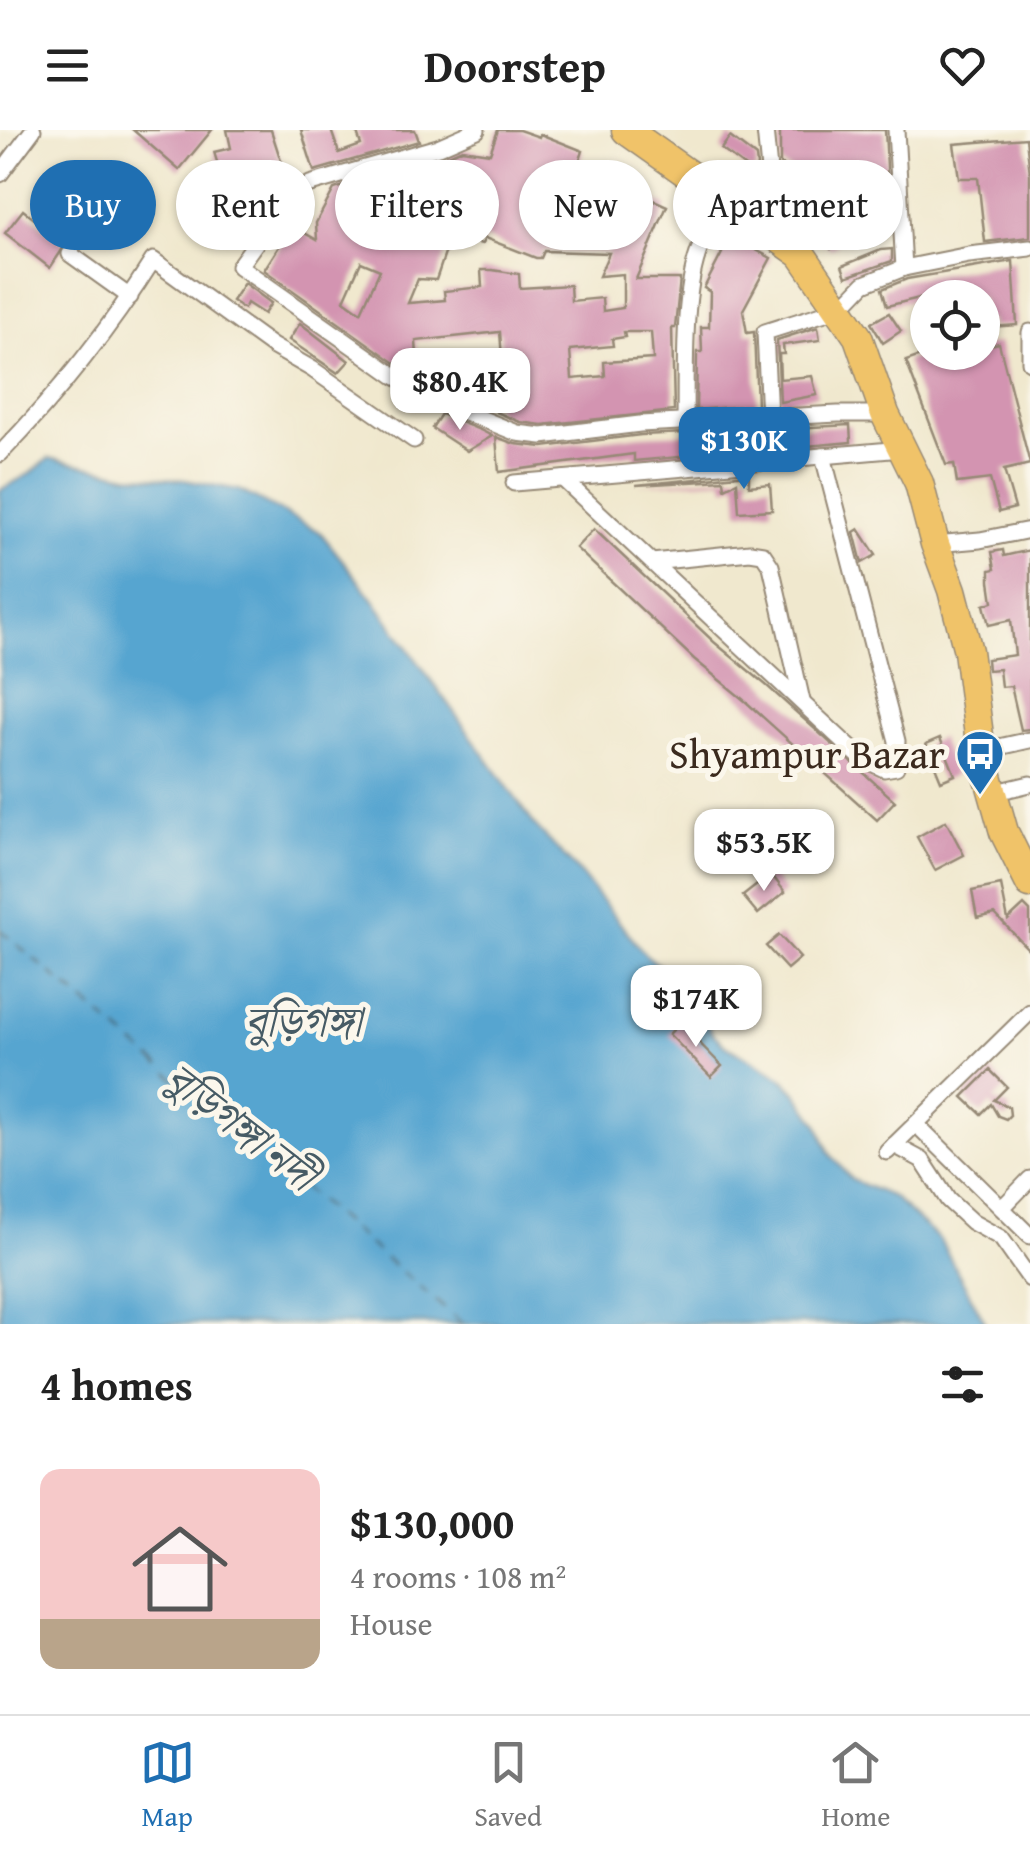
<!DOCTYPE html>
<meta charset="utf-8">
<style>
:root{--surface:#fff;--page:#f2f2f2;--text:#222;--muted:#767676;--line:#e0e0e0;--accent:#1f6fb2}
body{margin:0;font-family:"Gentium Book Plus","Noto Serif Bengali",serif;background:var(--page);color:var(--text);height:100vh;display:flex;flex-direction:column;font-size:38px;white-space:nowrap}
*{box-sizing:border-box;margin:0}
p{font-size:32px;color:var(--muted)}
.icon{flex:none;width:55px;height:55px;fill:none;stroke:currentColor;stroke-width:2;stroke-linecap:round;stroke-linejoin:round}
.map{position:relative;height:1194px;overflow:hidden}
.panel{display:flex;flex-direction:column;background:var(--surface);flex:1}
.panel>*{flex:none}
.guide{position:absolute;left:30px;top:30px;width:970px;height:90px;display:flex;gap:20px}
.fabs{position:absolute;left:910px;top:150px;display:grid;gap:20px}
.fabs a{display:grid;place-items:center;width:90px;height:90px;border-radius:50%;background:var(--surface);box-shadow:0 2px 8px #0004;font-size:50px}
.price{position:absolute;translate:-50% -85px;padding:0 22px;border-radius:20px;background:#fff;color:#222;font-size:32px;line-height:65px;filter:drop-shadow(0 2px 5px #0008)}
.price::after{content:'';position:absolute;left:50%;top:60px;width:30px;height:22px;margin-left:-15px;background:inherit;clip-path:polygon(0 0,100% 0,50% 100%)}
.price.current{background:var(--accent);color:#fff}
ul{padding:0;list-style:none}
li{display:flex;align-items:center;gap:30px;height:250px;padding:0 40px}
li span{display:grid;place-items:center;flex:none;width:280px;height:200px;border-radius:20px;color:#555}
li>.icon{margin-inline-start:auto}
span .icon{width:120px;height:120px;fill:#fffc;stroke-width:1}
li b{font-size:42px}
h2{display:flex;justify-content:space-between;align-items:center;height:120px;padding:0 40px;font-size:42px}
.tag{padding:0 35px;border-radius:45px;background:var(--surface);box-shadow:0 2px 8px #0004;font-size:35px;line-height:90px}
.tag.current{background:var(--accent);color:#fff}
header{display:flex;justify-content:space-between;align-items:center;height:130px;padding:0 40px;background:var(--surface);font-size:45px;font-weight:700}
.menu{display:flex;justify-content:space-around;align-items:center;height:140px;border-top:2px solid var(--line);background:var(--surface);font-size:28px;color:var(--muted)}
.menu a{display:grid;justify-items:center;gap:5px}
.menu .current{color:var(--accent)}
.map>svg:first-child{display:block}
.water{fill:#56a5d0;stroke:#486877;stroke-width:2.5}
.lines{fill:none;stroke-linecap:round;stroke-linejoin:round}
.ferry{stroke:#465b65;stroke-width:2.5;stroke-dasharray:12 10;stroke-linecap:butt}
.building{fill:#d394b1;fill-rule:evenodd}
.street-casing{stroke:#968976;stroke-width:19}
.highway-casing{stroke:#968976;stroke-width:31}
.street{stroke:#fff;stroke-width:15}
.highway{stroke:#f0c369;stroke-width:28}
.labels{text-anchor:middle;stroke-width:10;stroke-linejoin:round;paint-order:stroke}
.poi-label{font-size:40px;fill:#3b2a1e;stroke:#fbf7ec;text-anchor:end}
.water-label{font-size:42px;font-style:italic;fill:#465b65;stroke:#fbf7ec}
</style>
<header><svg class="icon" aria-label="menu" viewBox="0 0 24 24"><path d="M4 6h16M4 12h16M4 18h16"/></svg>Doorstep<svg class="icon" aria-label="heart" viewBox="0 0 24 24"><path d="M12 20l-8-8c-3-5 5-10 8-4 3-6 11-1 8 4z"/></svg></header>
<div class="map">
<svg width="1030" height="1194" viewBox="0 0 1030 1194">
<rect width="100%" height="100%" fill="#fbf7ec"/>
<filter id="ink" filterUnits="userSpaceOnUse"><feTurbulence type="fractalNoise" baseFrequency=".01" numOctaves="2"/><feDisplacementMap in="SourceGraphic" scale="20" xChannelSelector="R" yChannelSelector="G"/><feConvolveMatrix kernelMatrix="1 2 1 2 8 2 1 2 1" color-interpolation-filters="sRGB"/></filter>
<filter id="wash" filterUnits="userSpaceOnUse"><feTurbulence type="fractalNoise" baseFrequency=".0048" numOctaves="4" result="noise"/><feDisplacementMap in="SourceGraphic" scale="40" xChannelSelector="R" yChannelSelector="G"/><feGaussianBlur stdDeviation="2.25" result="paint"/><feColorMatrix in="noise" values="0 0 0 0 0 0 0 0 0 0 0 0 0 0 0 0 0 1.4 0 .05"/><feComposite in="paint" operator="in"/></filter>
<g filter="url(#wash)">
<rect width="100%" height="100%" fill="#f0e8ce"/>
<!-- water -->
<path class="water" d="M49,328L128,345L184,350L239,360L320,402L371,466L536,697L578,741L645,824L697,867L712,903L724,914L782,948L796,962L818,994L830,1024L852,1050L893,1067L940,1110L986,1194H0V360L31,343Z"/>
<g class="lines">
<!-- ferry -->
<path class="ferry" d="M0,800L463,1194"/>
</g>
<g id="blocks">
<!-- building -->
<g class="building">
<path d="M133,0H212L179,40Z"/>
<path d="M227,0H271L293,68L255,83L231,78L214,22L231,18Z"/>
<path d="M301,0H331L339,23L361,15L356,0H415L419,11L314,41Z"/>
<path d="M498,0H519L539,7L540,4L583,21L578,36L667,76L636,149H680L675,198H672L674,281L542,295L520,292L496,282L495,265L462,267L455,264L457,260L432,254L401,237L264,140L292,96L317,110L316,93L334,59L361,51L424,62L432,35L446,38L449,25L462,19L490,23ZM451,106L482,114L485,108L536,128H541L544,121L609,123L599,146L623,144V178L603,181L602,168L571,171L570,155L520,158L519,144L492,140H481L482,157L444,161L445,170L408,173L418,149L436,150ZM361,132L380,140L361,182L344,170ZM500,202L502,228L479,229V224L417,227L416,211ZM624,202H651L653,229L604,232L605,246L572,249L570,220L613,216L612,209L625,207Z"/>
<path d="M780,0H885L890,92L876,93L854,72L827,73L840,61L810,41V50L780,34Z"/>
<path d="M730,7L756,27L757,36L752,42L721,19Z"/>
<path d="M1026,8L1030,44V107L985,112L978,48H959L954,14Z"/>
<path d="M826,73L852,100L831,119L806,93Z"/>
<path d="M23,80L66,114L50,138L5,103Z"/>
<path d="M722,102L771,128L743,180L747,203L754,202L757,275L696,280L697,222H702L701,197H709L710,162L704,158L722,123L713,116Z"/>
<path d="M892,119V131L846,147L842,136L881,120Z"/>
<path d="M1013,131L1017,195L991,197V190H982V168H919L887,176L882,159L907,149Z"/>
<path d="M244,153L271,173L264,184L247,173L244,179L232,171Z"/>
<path d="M889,183L901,201L883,213L871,193Z"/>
<path d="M300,193L349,231L338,243L289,210Z"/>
<path d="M818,197L820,210L783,215L784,224H779L780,249L812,246L817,265L780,272L777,210Z"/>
<path d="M999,213L1030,334L1004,340L1015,378L999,382L990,349L957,353L954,334L946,335L906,231L932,222H982V217Z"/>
<path d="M441,284L480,300L492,306L467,321L432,298Z"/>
<path d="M850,295L851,312L774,319V299Z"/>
<path d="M708,302L710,320L748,321L634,331V324L499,342L496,307L515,314L543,317L641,305Z"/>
<path d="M749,344V356L770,354L772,380L739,382L737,352L725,358L724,350L636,355Z"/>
<path d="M594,399L714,512L766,555L895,671L877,690L745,571L694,529L576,418Z"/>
<path d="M859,399L876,425L862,433L854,402Z"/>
<path d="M1003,420L1004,426L1030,420V599L1021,600L1011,556L1001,557L999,539L988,540L987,529L1015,525L1011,490L989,495L984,475L993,472L990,451V440L995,439L992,422Z"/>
<path d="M940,608L955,645L941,651L926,614Z"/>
<path d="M946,691L964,725L935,740L917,707Z"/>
<path d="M771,744L785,762L758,784L743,766Z"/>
<path d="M1001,755L1008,790L1024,775L1030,781V821L995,784L977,788L972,761Z"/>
<path d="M779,805L800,828L787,839L766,816Z"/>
<path d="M680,893L722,936L711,947L669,904Z"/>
<path d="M990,940L1007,957L994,970L1009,977L1010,985L1006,989L998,986L991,974L981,984L963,967Z"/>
</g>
</g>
</g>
<g filter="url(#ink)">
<use href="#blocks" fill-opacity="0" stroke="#968976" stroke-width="2.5"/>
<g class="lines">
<!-- street casing -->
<g class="street-casing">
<g id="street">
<path d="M896,0L904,138"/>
<path d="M0,44L33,0"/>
<path d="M310,54L438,17L477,0"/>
<path d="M273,89L239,136L395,246L438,271L517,303L542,306L640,294L838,284H885"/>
<path d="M70,124L130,167"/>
<path d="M1030,202V232"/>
<path d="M769,288L765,202L841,178L864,154L904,138L969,125L1030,118"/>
<path d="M685,292C686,242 681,150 705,107C720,78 749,64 769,40L765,0"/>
<path d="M0,324C57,265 109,200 153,130L272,216L312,239L414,310"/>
<path d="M563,349L861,628L884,639L896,637L897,611L823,326"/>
<path d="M514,353L902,319"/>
<path d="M935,414L980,410L1030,400"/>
<path d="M652,432L750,422L763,424L771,436L802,571"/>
<path d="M981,621L1030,610"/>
<path d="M992,663L1030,654"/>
<path d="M916,994L1030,1106"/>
<path d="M894,1015L922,1030L948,1070L972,1092L1001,1108L1030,1149"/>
<path d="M887,1022L1030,882"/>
<path d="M1002,1078L1030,1049"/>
</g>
</g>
<!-- highway casing -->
<g class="highway-casing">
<path id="highway" d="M626,0L801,124L858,207L885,284L919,353L935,414L952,460L968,521L981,621L1004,702L1030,754"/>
</g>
<!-- street -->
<use href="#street" class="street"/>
<!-- highway -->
<use href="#highway" class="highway"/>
</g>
</g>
<!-- icons -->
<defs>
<g id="bus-pin" transform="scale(2.5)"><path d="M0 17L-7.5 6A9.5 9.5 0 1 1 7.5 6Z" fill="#1f6fb2" stroke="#fbf7ec"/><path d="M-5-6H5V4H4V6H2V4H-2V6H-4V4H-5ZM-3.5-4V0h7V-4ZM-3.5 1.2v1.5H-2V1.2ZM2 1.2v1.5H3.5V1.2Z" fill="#fff"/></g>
</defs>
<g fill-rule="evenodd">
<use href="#bus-pin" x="980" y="624"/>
</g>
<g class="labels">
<!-- poi labels -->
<g class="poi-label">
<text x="945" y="638">Shyampur Bazar</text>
</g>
<!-- water labels -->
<g class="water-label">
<text x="303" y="906">বুড়িগঙ্গা</text>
<text transform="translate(241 996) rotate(38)" y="15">বুড়িগঙ্গা নদী</text>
</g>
</g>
</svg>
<div class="fabs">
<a><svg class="icon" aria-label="locate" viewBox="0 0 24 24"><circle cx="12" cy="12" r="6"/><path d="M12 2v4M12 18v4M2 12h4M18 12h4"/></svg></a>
</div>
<b class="price" style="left:460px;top:303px">$80.4K</b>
<b class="price current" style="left:744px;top:362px">$130K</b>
<b class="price" style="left:764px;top:764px">$53.5K</b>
<b class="price" style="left:696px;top:920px">$174K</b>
<div class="guide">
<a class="tag current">Buy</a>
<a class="tag">Rent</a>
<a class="tag">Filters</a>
<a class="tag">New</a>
<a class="tag">Apartment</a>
</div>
</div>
<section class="panel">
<h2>4 homes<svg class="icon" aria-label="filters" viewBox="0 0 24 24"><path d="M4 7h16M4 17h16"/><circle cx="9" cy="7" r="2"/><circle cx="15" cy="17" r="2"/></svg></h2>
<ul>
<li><span style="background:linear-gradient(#f6c9c9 75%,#b9a48a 0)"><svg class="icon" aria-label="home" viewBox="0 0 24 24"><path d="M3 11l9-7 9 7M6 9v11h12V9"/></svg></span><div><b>$130,000</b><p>4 rooms · 108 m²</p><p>House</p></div></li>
</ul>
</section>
<nav class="menu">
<a class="current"><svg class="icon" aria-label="map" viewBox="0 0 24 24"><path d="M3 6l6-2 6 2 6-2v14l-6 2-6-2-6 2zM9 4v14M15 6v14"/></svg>Map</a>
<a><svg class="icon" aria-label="saved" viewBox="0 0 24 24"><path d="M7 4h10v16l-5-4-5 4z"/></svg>Saved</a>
<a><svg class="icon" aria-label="home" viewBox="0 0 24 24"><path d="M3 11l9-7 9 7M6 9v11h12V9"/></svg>Home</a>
</nav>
